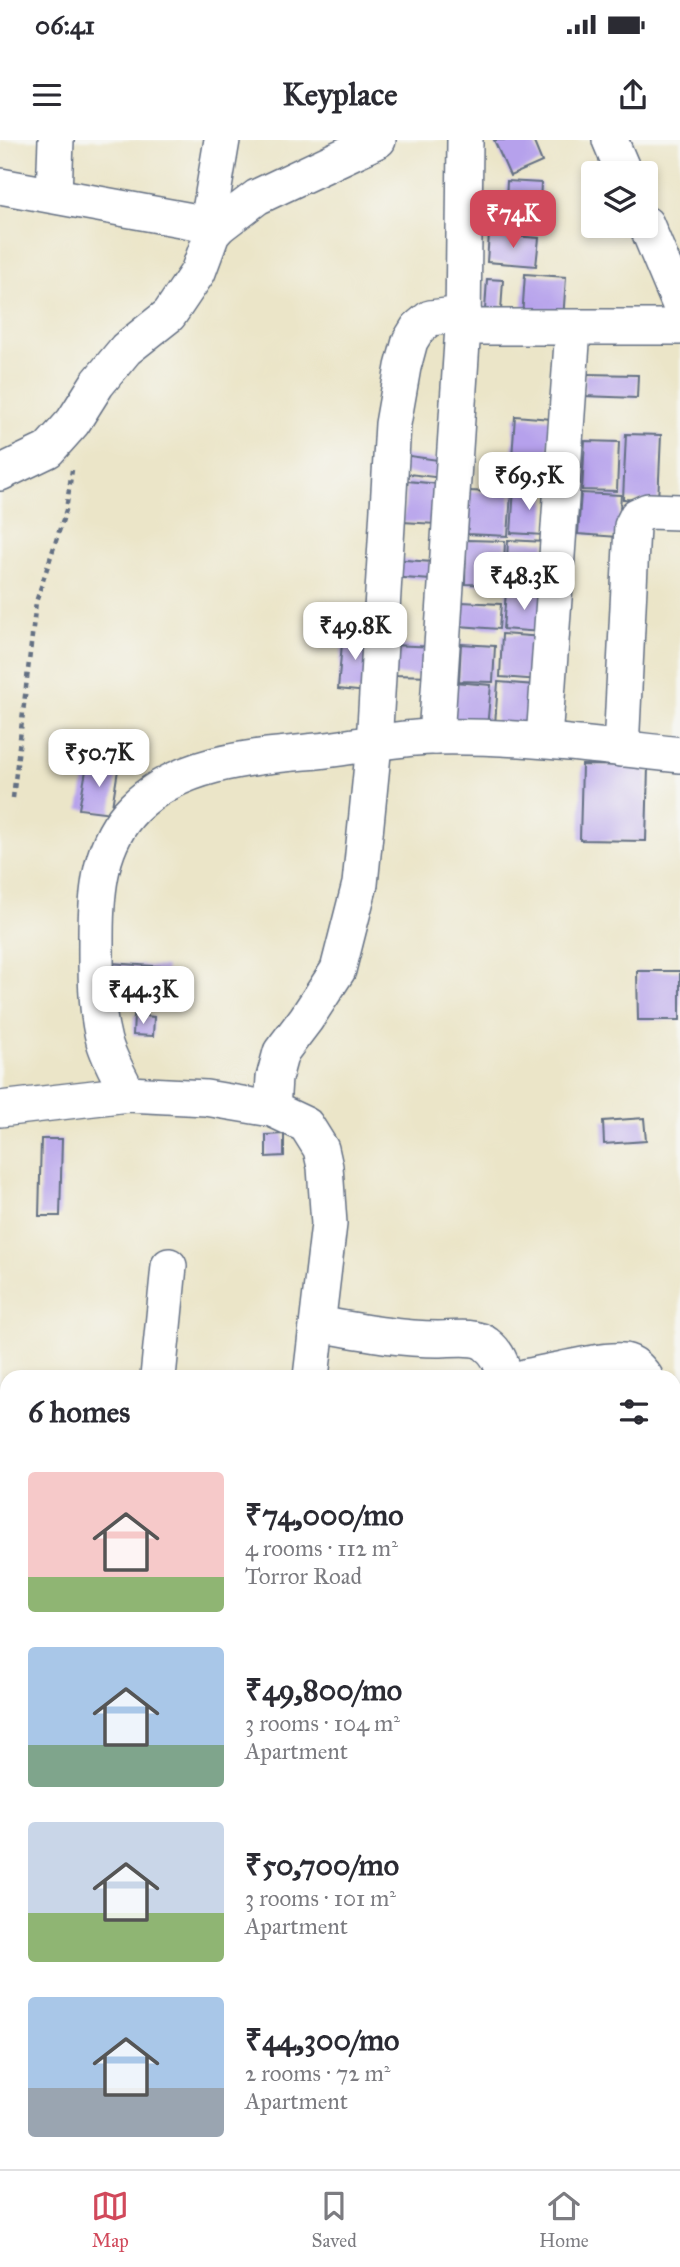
<!DOCTYPE html>
<meta charset="utf-8">
<style>
:root{--surface:#fff;--page:#f2f2f3;--text:#2b2b33;--muted:#7c7c81;--line:#e1e1e2;--accent:#d1495b}
body{margin:0;font-family:"IM FELL Great Primer",serif;background:var(--page);color:var(--text);height:100vh;display:flex;flex-direction:column;font-size:26px;white-space:nowrap}
*{box-sizing:border-box;margin:0}
p{font-size:23px;color:var(--muted)}
.icon{flex:none;width:38px;height:38px;fill:none;stroke:currentColor;stroke-width:2;stroke-linecap:round;stroke-linejoin:round}
.map{position:relative;flex:1;overflow:hidden}
.sheet{position:absolute;left:0px;top:1230px;width:681px;height:800px;display:flex;flex-direction:column;background:var(--surface);border-radius:21px 21px 0 0;box-shadow:0 4px 10px #0003}
.sheet>*{flex:none}
.controls{position:absolute;left:581px;top:21px;display:grid;gap:14px}
.controls a{display:grid;place-items:center;width:77px;height:77px;border-radius:7px;background:var(--surface);box-shadow:0 4px 10px #0003;font-size:35px}
.price{position:absolute;translate:-50% -60px;padding:0 16px;border-radius:14px;background:#fff;color:#222;font-size:23px;line-height:46px;filter:drop-shadow(0 2px 4px #0008)}
.price::after{content:'';position:absolute;left:50%;top:42px;width:21px;height:16px;margin-left:-10px;background:inherit;clip-path:polygon(0 0,100% 0,50% 100%)}
.price.current{background:var(--accent);color:#fff}
ul{padding:0;list-style:none}
li{display:flex;align-items:center;gap:21px;height:175px;padding:0 28px}
li span{display:grid;place-items:center;flex:none;width:196px;height:140px;border-radius:7px;color:#555}
li>.icon{margin-inline-start:auto}
span .icon{width:84px;height:84px;fill:#fffc;stroke-width:1}
li b{font-size:30px}
h2{display:flex;justify-content:space-between;align-items:center;height:84px;padding:0 28px;font-size:30px}
.status{display:flex;justify-content:space-between;align-items:center;height:49px;padding:0 35px;background:var(--surface);direction:ltr}
.status svg{height:19px;fill:currentColor}
header{display:flex;justify-content:space-between;align-items:center;height:91px;padding:0 28px;background:var(--surface);font-size:32px;font-weight:700}
.tabs{display:flex;justify-content:space-around;align-items:center;height:98px;border-top:2px solid var(--line);background:var(--surface);font-size:19px;color:var(--muted)}
.tabs a{display:grid;justify-items:center;gap:4px}
.tabs .current{color:var(--accent)}
.map>svg:first-child{display:block}
.building{fill:#b6a1ec}
.lines{fill:none;stroke-linecap:round;stroke-linejoin:round}
.minor-casing{stroke:#646f83;stroke-width:38}
.path{stroke:#646f83;stroke-width:4.5;stroke-dasharray:5 5;stroke-linecap:butt}
.minor{stroke:#fff;stroke-width:35}
</style>
<div class="status"><b>06:41</b><svg viewBox="0 0 49 12"><path d="M0 12V9h3v3zM5 12V6h3v6zM10 12V3h3v9zM15 12V0h3v12zM26 1h20v11H26zM47 4h2v5h-2z"/></svg></div>
<header><svg class="icon" aria-label="menu" viewBox="0 0 24 24"><path d="M4 6h16M4 12h16M4 18h16"/></svg>Keyplace<svg class="icon" aria-label="share" viewBox="0 0 24 24"><path d="M12 15V3M7 8l5-5 5 5M5 13v7h14v-7"/></svg></header>
<div class="map">
<svg width="680" height="2029" viewBox="0 0 680 2029">
<rect width="100%" height="100%" fill="#f6f6f2"/>
<filter id="ink" filterUnits="userSpaceOnUse"><feTurbulence type="fractalNoise" baseFrequency=".0143" numOctaves="2"/><feDisplacementMap in="SourceGraphic" scale="14" xChannelSelector="R" yChannelSelector="G"/><feConvolveMatrix kernelMatrix="1 2 1 2 8 2 1 2 1" color-interpolation-filters="sRGB"/></filter>
<filter id="wash" filterUnits="userSpaceOnUse"><feTurbulence type="fractalNoise" baseFrequency=".00686" numOctaves="4" result="noise"/><feDisplacementMap in="SourceGraphic" scale="28" xChannelSelector="R" yChannelSelector="G"/><feGaussianBlur stdDeviation="1.57" result="paint"/><feColorMatrix in="noise" values="0 0 0 0 0 0 0 0 0 0 0 0 0 0 0 0 0 1.4 0 .05"/><feComposite in="paint" operator="in"/></filter>
<g filter="url(#wash)">
<rect width="100%" height="100%" fill="#ebe5c8"/>
<g id="blocks">
<!-- building -->
<g class="building">
<path d="M494,0H533L542,22L510,36Z"/>
<path d="M507,41L541,43L539,80L505,78Z"/>
<path d="M489,94L539,98L536,126L487,122Z"/>
<path d="M525,134L566,137L563,180L522,178Z"/>
<path d="M487,139L503,140L501,171L485,170Z"/>
<path d="M585,234L638,235L637,258L584,256Z"/>
<path d="M515,276L551,279L546,347L510,345Z"/>
<path d="M626,294L661,295L658,361L623,359Z"/>
<path d="M585,301L619,302L617,351L582,350Z"/>
<path d="M403,315L445,321L442,338L400,333Z"/>
<path d="M407,341L439,344L436,384L403,382Z"/>
<path d="M514,348L546,350L544,395L511,393Z"/>
<path d="M469,351L511,353L508,396L467,394Z"/>
<path d="M581,353L621,355L618,397L578,394Z"/>
<path d="M466,400L505,401L503,445L465,444Z"/>
<path d="M508,400L545,402L543,444L506,442Z"/>
<path d="M392,419L432,422L431,440L391,437Z"/>
<path d="M506,452L544,454L541,492L503,489Z"/>
<path d="M461,462L501,464L499,489L459,486Z"/>
<path d="M343,492L371,494L367,552L338,549Z"/>
<path d="M502,494L543,497L540,540L500,537Z"/>
<path d="M461,504L495,506L493,542L459,541Z"/>
<path d="M390,505L438,507L437,536L389,535Z"/>
<path d="M453,542L491,545L487,588L450,585Z"/>
<path d="M498,542L535,545L533,587L495,585Z"/>
<path d="M87,625L118,630L111,673L79,669Z"/>
<path d="M582,625L648,626L646,701L580,700Z"/>
<path d="M111,823L166,827L165,848L110,845Z"/>
<path d="M637,831H680V880H638Z"/>
<path d="M134,875L154,877L153,896L133,895Z"/>
<path d="M644,978L646,1001L604,1004L603,981Z"/>
<path d="M284,994V1016L266,1017V995Z"/>
<path d="M41,999H62L60,1076H39Z"/>
</g>
</g>
</g>
<g filter="url(#ink)">
<use href="#blocks" fill-opacity="0" stroke="#646f83" stroke-width="2"/>
<g class="lines">
<!-- minor casing -->
<g class="minor-casing">
<g id="minor">
<path d="M610,0L624,33"/>
<path d="M0,46L219,86"/>
<path d="M54,54L56,0"/>
<path d="M208,83L222,0"/>
<path d="M646,84L680,165"/>
<path d="M463,187L465,0"/>
<path d="M0,333L48,310L73,282L97,244L126,209L169,175L198,132L212,94L219,86L257,57L378,0"/>
<path d="M436,597L463,187H680"/>
<path d="M544,600L573,189"/>
<path d="M621,609L632,386L637,376L648,371L680,372"/>
<path d="M128,954C120,937 109,919 104,901C95,867 96,831 96,796C96,750 100,702 134,668C181,621 255,617 317,611C355,607 394,598 432,597C515,595 598,606 680,615"/>
<path d="M0,969L128,954L206,958L272,969L306,985L321,1009L325,1027L329,1084L311,1237"/>
<path d="M272,969L274,938L281,912L306,879L338,830L360,744L374,604L393,284L403,227L410,201L418,188L430,178L464,174"/>
<path d="M318,1184C358,1191 397,1199 438,1199C452,1199 475,1195 486,1204C497,1212 503,1225 504,1237"/>
<path d="M158,1237L169,1126"/>
<path d="M525,1237C547,1233 605,1218 624,1221C634,1223 639,1229 645,1237"/>
<path d="M0,1340L7,1342"/>
<path d="M674,1371L680,1370"/>
<path d="M0,1523L7,1521"/>
<path d="M674,1855H680"/>
<path d="M331,2023V2029"/>
<path d="M624,2023V2029"/>
</g>
</g>
<!-- path -->
<path class="path" d="M13,658L36,462L66,370L72,330"/>
<!-- minor -->
<use href="#minor" class="minor"/>
</g>
</g>
</svg>
<div class="controls">
<a><svg class="icon" aria-label="layers" viewBox="0 0 24 24"><path d="M12 4l9 5-9 5-9-5zM3 14l9 5 9-5"/></svg></a>
</div>
<b class="price current" style="left:513px;top:110px">₹74K</b>
<b class="price" style="left:529px;top:372px">₹69.5K</b>
<b class="price" style="left:524px;top:472px">₹48.3K</b>
<b class="price" style="left:355px;top:522px">₹49.8K</b>
<b class="price" style="left:99px;top:649px">₹50.7K</b>
<b class="price" style="left:143px;top:886px">₹44.3K</b>
<section class="sheet">
<h2>6 homes<svg class="icon" aria-label="filters" viewBox="0 0 24 24"><path d="M4 7h16M4 17h16"/><circle cx="9" cy="7" r="2"/><circle cx="15" cy="17" r="2"/></svg></h2>
<ul>
<li><span style="background:linear-gradient(#f6c9c9 75%,#8fb573 0)"><svg class="icon" aria-label="home" viewBox="0 0 24 24"><path d="M3 11l9-7 9 7M6 9v11h12V9"/></svg></span><div><b>₹74,000/mo</b><p>4 rooms · 112 m²</p><p>Torror Road</p></div></li>
<li><span style="background:linear-gradient(#a9c7e8 70%,#7fa58c 0)"><svg class="icon" aria-label="home" viewBox="0 0 24 24"><path d="M3 11l9-7 9 7M6 9v11h12V9"/></svg></span><div><b>₹49,800/mo</b><p>3 rooms · 104 m²</p><p>Apartment</p></div></li>
<li><span style="background:linear-gradient(#c9d6e8 65%,#8fb573 0)"><svg class="icon" aria-label="home" viewBox="0 0 24 24"><path d="M3 11l9-7 9 7M6 9v11h12V9"/></svg></span><div><b>₹50,700/mo</b><p>3 rooms · 101 m²</p><p>Apartment</p></div></li>
<li><span style="background:linear-gradient(#a9c7e8 65%,#9aa5b1 0)"><svg class="icon" aria-label="home" viewBox="0 0 24 24"><path d="M3 11l9-7 9 7M6 9v11h12V9"/></svg></span><div><b>₹44,300/mo</b><p>2 rooms · 72 m²</p><p>Apartment</p></div></li>
</ul>
</section>
</div>
<nav class="tabs">
<a class="current"><svg class="icon" aria-label="map" viewBox="0 0 24 24"><path d="M3 6l6-2 6 2 6-2v14l-6 2-6-2-6 2zM9 4v14M15 6v14"/></svg>Map</a>
<a><svg class="icon" aria-label="saved" viewBox="0 0 24 24"><path d="M7 4h10v16l-5-4-5 4z"/></svg>Saved</a>
<a><svg class="icon" aria-label="home" viewBox="0 0 24 24"><path d="M3 11l9-7 9 7M6 9v11h12V9"/></svg>Home</a>
</nav>
